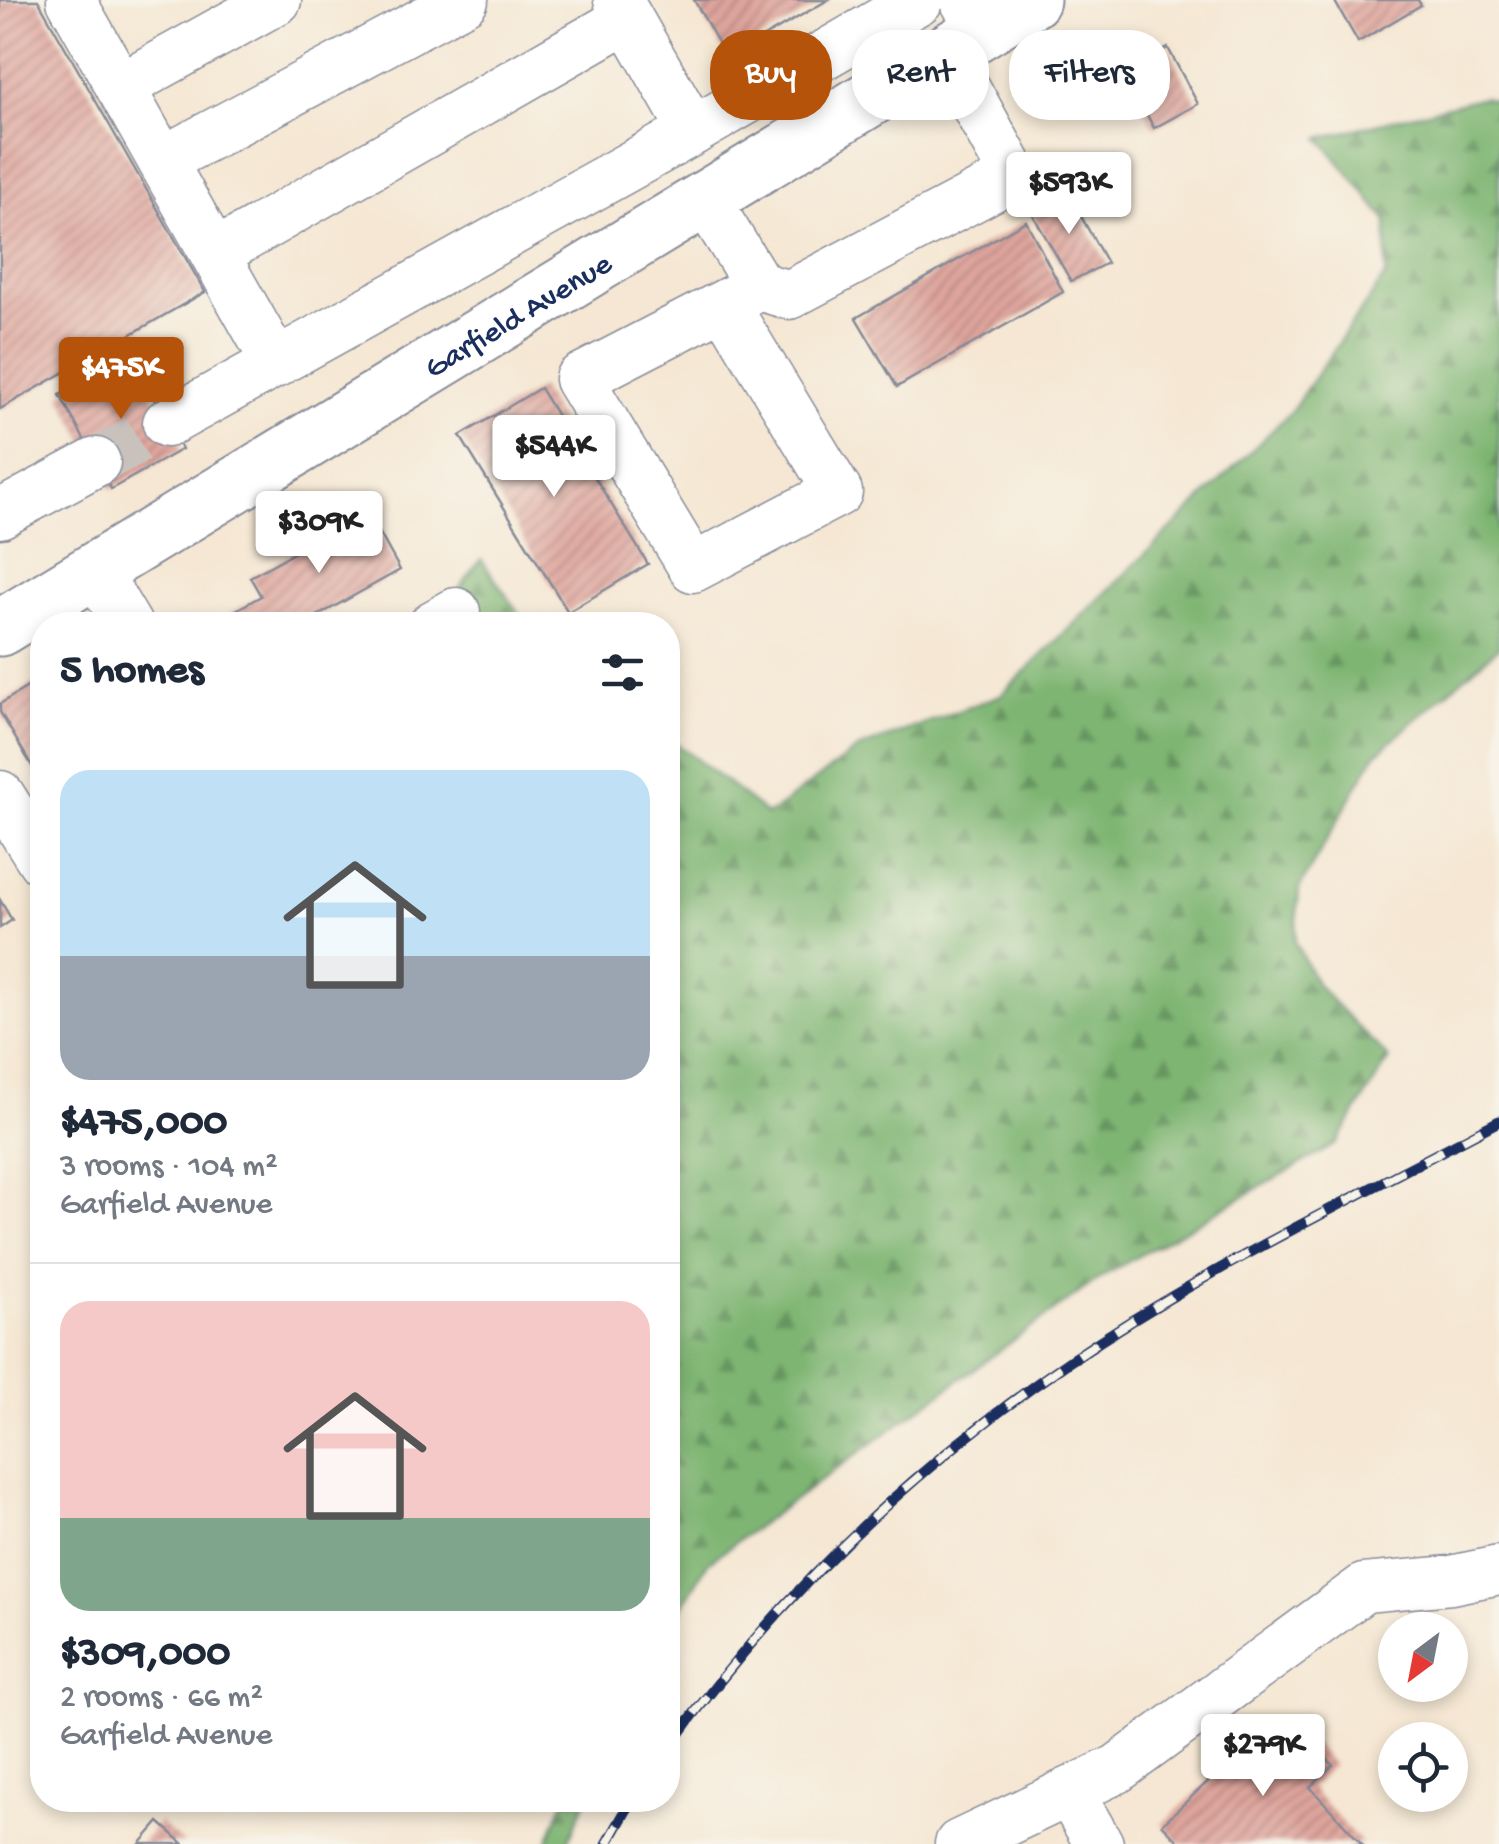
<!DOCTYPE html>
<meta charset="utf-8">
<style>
:root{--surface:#fff;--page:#f2f2f3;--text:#1f2937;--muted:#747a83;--line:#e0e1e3;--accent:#b45309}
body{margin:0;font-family:"Gochi Hand",sans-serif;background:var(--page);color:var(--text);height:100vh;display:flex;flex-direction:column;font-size:38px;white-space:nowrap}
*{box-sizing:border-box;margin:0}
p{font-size:32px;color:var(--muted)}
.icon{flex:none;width:55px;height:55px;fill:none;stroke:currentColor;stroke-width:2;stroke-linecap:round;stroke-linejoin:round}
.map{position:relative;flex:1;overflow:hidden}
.details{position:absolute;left:30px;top:612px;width:650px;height:1200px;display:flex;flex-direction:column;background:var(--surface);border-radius:40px;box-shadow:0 5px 15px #0003}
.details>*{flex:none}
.guide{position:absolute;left:710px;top:30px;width:638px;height:90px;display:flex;gap:20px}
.needle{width:65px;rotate:212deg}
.fabs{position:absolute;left:1378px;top:1612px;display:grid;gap:20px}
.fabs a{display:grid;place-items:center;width:90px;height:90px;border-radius:50%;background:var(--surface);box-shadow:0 5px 15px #0003;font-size:50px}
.price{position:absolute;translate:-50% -85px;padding:0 22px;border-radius:10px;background:#fff;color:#222;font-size:32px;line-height:65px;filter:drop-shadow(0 2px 5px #0008)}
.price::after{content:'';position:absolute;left:50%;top:60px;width:30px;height:22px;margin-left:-15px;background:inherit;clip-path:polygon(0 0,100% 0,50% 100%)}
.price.active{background:var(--accent);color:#fff}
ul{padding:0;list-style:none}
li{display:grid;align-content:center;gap:20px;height:530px;padding:0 30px}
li+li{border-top:2px solid var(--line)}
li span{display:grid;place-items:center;height:310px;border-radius:30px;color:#555}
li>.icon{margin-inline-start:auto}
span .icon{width:180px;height:180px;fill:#fffc;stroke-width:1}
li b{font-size:42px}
h2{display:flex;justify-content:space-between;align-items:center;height:120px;padding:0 30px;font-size:42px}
.chip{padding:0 35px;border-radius:40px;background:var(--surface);box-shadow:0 5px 15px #0003;font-size:35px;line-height:90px}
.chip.active{background:var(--accent);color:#fff}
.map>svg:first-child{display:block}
.forest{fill:url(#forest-firs);stroke:#4c7268;stroke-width:2.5}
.building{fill:url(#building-hatch)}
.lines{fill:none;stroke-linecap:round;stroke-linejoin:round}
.minor-tunnel{stroke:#c9c2bc;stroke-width:48;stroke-dasharray:48 24;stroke-linecap:butt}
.minor-casing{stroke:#888b98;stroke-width:51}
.major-casing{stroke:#888b98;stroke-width:59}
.minor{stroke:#fff;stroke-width:48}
.major{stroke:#fff;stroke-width:55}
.rail-casing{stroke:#1b2f5e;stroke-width:11}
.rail{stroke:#f7f3e8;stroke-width:8;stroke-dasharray:22;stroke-linecap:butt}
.labels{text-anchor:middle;stroke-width:10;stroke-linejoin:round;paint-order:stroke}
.street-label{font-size:32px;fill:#1b2f5e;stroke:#f7f3e8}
</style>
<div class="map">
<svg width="1499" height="1844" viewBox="0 0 1499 1844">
<defs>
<pattern id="forest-firs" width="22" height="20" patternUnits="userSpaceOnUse" patternTransform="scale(2.5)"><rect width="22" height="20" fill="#7eb572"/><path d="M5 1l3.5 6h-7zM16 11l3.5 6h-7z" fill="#669461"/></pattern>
<pattern id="building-hatch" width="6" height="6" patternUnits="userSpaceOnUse" patternTransform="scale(2.5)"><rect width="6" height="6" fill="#dfa59c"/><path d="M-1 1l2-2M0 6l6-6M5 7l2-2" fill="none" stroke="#b48782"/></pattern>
</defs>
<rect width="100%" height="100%" fill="#f7f3e8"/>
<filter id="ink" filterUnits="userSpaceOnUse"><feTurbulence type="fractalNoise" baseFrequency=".01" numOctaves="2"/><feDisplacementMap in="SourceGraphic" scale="20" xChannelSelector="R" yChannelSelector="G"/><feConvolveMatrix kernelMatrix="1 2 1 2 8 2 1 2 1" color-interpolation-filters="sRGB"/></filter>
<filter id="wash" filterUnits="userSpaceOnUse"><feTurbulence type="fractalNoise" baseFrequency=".0048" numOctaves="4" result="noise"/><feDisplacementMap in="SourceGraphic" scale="40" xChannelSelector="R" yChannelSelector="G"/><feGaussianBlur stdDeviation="2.25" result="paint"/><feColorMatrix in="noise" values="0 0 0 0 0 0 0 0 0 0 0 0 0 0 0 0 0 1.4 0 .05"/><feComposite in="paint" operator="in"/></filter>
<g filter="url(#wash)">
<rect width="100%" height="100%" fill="#f5e7d3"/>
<!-- forest -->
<g class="forest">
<path d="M1483,97L1499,102V647L1375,755L1299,889L1295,942L1317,985L1389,1059L1336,1144L1101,1277L708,1562L668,1630V737L768,815L857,749L1001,695L1289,414L1386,275L1387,221L1320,138Z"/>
<path d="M481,559L527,625H433Z"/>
<path d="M564,1800H586L567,1844H547Z"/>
</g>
<g id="blocks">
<!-- building -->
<g class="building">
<path d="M0,0H38L205,292L0,409Z"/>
<path d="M694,0H828L727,58Z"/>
<path d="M1334,0H1418L1421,5L1358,42Z"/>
<path d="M1168,48L1198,104L1154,128L1124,72Z"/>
<path d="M1068,193L1107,263L1071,281L1032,213Z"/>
<path d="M1026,221L1063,292L897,387L856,318Z"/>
<path d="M130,356L182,449L111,489L60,395Z"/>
<path d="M540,388L648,564L568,612L460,436Z"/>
<path d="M368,512L400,570L301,625H236L229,614L261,596L250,577Z"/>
<path d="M42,678V783L0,712V704Z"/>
<path d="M0,900L12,920L0,928Z"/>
<path d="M1298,1727L1333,1765L1310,1787L1362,1844H1181L1162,1824L1265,1729L1279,1744Z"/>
<path d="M159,1822L184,1844H140Z"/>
</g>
</g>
</g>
<g filter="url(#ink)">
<use href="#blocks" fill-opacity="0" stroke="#888b98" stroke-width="2.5"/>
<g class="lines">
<!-- minor-tunnel -->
<path class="minor-tunnel" d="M96,462L167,423"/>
<!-- minor casing -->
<g class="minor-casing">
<g id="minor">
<path d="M71,0L276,363"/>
<path d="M618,0L693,131L919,0"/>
<path d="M964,0L981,28"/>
<path d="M120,87L277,0"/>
<path d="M162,161L464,0"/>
<path d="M704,197L759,286L789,295L1014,176L945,50"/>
<path d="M215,254L628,18"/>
<path d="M725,305L838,492L693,568L579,379L759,286"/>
<path d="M167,423L693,131"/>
<path d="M0,514L96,462"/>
<path d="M95,570L128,625"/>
<path d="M433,625L456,612"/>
<path d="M0,795L42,861"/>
<path d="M1069,1792L1099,1844"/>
<path d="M959,1844L1117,1769L1364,1588L1451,1580L1499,1570"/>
</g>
</g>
<!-- major casing -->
<g class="major-casing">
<g id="major">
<path id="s1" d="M0,628L1032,0"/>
</g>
</g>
<!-- minor -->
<use href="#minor" class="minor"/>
<!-- major -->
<use href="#major" class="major"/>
<!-- rail casing -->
<g class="rail-casing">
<g id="rail">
<path d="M668,1749C793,1575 951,1433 1133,1320C1250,1248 1377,1186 1499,1121"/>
<path d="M607,1844L632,1800"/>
</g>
</g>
<!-- rail -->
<use href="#rail" class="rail"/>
</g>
</g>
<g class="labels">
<!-- street labels -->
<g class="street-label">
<text dy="11" stroke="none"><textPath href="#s1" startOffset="605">Garfield Avenue</textPath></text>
</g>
</g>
</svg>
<div class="fabs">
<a><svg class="needle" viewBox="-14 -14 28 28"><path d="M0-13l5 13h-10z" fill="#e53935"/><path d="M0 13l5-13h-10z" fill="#747a83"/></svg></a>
<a><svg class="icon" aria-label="locate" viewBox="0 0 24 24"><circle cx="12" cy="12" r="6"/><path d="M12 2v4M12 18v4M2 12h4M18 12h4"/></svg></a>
</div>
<b class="price" style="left:1069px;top:237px">$593K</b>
<b class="price active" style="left:121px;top:422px">$475K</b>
<b class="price" style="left:554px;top:500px">$544K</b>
<b class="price" style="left:319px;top:576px">$309K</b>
<b class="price" style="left:1263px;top:1799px">$279K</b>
<div class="guide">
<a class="chip active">Buy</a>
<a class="chip">Rent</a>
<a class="chip">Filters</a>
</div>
<section class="details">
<h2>5 homes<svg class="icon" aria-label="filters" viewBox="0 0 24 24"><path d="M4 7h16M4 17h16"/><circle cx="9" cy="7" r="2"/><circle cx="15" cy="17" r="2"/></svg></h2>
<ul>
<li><span style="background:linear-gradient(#bfe0f5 60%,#9aa5b1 0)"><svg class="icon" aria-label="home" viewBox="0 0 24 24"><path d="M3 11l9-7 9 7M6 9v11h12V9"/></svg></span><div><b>$475,000</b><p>3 rooms · 104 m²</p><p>Garfield Avenue</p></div></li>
<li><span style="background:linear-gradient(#f6c9c9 70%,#7fa58c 0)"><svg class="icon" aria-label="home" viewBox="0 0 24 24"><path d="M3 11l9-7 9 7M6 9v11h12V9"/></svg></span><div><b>$309,000</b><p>2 rooms · 66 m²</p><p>Garfield Avenue</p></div></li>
</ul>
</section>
</div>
